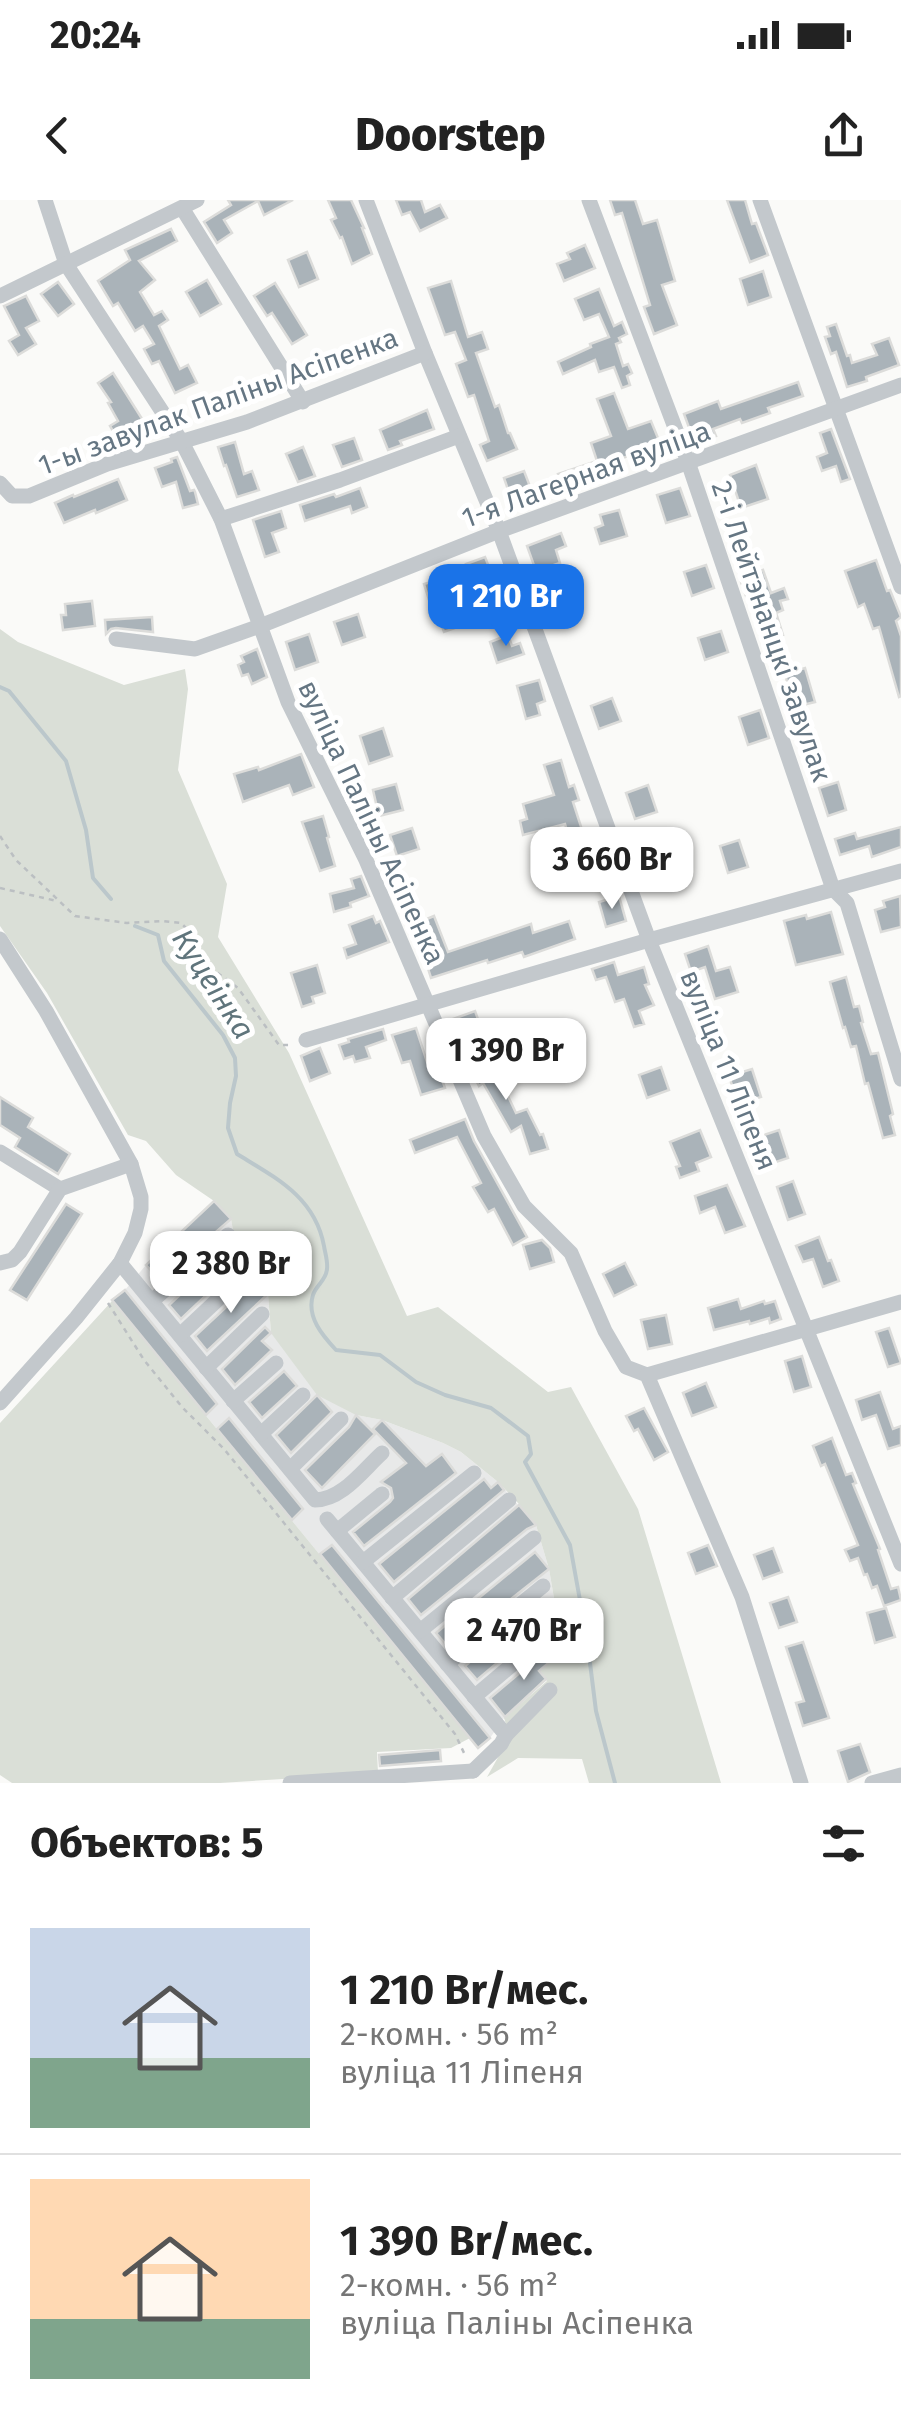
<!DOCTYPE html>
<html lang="ru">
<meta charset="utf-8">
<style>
:root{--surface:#fff;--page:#f6f6f6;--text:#222;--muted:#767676;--line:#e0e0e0;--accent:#1a73e8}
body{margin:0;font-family:"Fira Sans",sans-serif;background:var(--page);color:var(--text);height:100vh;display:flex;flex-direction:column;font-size:38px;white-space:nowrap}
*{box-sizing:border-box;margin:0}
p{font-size:32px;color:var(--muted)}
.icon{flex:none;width:55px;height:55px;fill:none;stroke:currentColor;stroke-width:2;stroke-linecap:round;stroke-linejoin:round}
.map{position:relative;height:1583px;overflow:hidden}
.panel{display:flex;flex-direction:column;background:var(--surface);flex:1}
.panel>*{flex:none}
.price{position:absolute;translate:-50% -85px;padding:0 22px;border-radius:20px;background:#fff;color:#222;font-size:32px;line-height:65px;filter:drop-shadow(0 2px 5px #0008)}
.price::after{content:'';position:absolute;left:50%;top:60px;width:30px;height:22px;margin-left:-15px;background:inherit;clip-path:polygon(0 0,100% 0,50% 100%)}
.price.on{background:var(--accent);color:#fff}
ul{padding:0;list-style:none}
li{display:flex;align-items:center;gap:30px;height:250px;padding:0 30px}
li+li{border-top:2px solid var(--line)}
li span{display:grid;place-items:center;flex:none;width:280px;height:200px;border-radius:0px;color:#555}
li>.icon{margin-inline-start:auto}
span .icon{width:120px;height:120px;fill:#fffc;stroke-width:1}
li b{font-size:42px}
h2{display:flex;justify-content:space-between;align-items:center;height:120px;padding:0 30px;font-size:42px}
.status{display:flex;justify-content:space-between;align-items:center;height:70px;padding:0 50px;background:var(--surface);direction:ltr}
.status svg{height:28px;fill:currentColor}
header{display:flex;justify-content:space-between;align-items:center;height:130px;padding:0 30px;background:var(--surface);font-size:45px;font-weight:800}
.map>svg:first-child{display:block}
.built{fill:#e8e9e9}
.green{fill:#dadfd7}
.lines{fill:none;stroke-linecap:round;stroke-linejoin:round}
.stream{stroke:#bbc7cb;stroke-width:4}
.building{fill:#aab3b9;stroke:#dcdcda;stroke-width:2.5}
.path{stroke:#bbbfc2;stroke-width:2.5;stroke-dasharray:5 5;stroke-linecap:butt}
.minor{stroke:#c3c8cc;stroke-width:15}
.labels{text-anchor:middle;stroke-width:10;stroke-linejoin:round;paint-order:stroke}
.street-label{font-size:28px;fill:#657683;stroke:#fff}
.water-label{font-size:30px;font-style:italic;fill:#60757c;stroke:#fff}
</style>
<div class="status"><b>20:24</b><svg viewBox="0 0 49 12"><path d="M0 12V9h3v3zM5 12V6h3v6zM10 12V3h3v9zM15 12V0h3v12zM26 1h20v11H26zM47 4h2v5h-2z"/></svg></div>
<header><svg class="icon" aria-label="back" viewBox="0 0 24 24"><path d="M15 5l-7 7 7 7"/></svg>Doorstep<svg class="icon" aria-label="share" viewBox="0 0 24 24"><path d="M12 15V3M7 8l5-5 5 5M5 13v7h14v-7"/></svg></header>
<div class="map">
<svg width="901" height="1583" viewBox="0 0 901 1583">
<rect width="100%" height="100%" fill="#fafaf8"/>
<!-- built -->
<path class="built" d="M214,1001L231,1019L235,1042L251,1058L268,1094L271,1133L356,1215L382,1220L443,1243L461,1252L498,1282L536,1325L549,1369L563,1451L547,1480L504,1518L490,1538L478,1548L112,1101L125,1090L146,1065Z"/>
<!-- green -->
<g class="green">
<path d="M0,429L18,442L124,485L185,469L188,489L178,570L227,684L218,737L289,853L407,1116L438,1107L548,1192L571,1187L638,1309L721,1583H589L582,1559L518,1558L487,1577L510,1536L504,1518L547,1481L539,1471L563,1451L549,1369L536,1325L518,1303L498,1282L461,1252L443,1243L382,1220L356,1215L317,1195L271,1133L268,1094L251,1058L235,1042L231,1019L214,1001L176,975L146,941L128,935L47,793L0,726Z"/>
<path d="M112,1101L470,1538L451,1548L377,1552L378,1573L220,1583H12L0,1575V1223Z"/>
</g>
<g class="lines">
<!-- stream -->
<g class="stream">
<path d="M0,487L9,491L66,561L86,630L93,678L111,699"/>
<path d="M135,726L158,735L164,761L223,835L235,858L236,876L230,903L228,928L237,954C276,978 315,997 324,1046C325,1053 328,1061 327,1069C326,1081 316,1085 313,1095C306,1117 323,1136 336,1150L380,1155L416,1182L445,1195L491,1208L528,1236L531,1254L525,1262L570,1345L587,1439L596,1511L615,1583"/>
</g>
</g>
<!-- building -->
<g class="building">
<path d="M228,0H293L264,15L258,1L224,20L232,33L217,43L204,22L231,5Z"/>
<path d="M328,0H351L364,28H362L372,54L352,64L342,37L340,38L331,20L336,18Z"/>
<path d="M396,0H421L425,12L440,5L447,18L420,31L410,12L402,15Z"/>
<path d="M610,0H635L643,24L657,20L675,81L662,85L677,125L654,134L644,107L650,105L622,13L615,15Z"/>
<path d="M727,0H745L752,24L756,23L768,55L750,62Z"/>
<path d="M171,29L177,41L139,61L155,80L140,92L154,115L162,111L168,120L159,126L180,169L188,165L197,183L175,193L159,161L152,164L144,149L154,144L143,126L135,131L118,103L113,106L98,81L130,60L125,50Z"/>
<path d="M585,45L595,68L564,81L557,64L570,59L567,53Z"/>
<path d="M307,52L318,79L299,87L288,60Z"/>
<path d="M763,71L771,97L748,105L740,79Z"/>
<path d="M207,80L221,104L200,116L186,92Z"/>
<path d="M451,81L468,137L482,132L488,149L476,153L495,207L499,205L508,233H510L517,249L487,261L480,245L489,241L474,195L468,197L456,164L466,160L455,132L445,135L428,88Z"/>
<path d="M58,82L74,104L58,116L41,94Z"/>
<path d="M275,83L307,135L292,144L272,113L267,116L254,96Z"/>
<path d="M599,89L614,126L622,122L627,134L619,138L621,142L616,144L623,166L628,164L632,173L627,176L630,185L622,188L614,167L599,172L595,160L563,174L558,162L591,147L590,144L609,137L599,114L584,120L575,99Z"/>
<path d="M26,96L39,121L26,128L36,144L18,155L9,141L19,135L4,106Z"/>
<path d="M836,124L847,156L850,155L852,163L877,155L872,144L889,138L899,165L866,177L867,181L847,187L836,152L831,154L825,137L830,136L827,127Z"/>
<path d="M113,173L144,222L134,227L138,235L121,245L110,226L118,221L108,203L111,202L98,183Z"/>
<path d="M798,182L803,196L768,208L770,213L742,223L740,219L713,229L716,236L695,244L684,214L718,201L721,209Z"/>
<path d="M614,193L628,229L651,221L660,243L663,241L668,254L645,262L641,251L620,259L621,263L586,276L588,280L563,288L558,274L597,261L591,243L611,236L597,199Z"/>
<path d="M427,210L434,229L400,241L402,245L388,250L380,230Z"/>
<path d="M831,229L850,279L841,282L836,266L822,271L817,257L827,253L820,233Z"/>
<path d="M354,238L362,260L342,267L333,245Z"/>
<path d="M235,242L244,274L252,271L259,290L237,297L226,265L224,266L218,247Z"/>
<path d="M303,247L315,276L298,282L286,254Z"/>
<path d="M177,257L190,291L194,290L195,292L198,304L183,308L176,282L162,287L155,268L172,262L171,259Z"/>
<path d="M756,265L768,299L741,308L730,275Z"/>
<path d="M524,271L534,297L513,304L504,278Z"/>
<path d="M118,279L127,300L96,313L95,310L64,323L55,303L73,295L74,297Z"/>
<path d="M360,288L367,307L352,313L350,306L305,321L300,305L334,294L336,297Z"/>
<path d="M680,288L690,316L666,323L657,295Z"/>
<path d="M619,310L627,336L600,344L595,328L603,325L600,315Z"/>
<path d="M281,311L286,328L272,333L279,352L265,357L253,320Z"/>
<path d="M561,333L566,346L556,350L560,363L536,371L527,346Z"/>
<path d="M485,357L500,395L472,406L477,420L444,432L432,399L429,400L424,384L440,379L442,387L471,376L466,364Z"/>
<path d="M876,360L887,391L890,390L901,417L896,421L901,436V496L899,497L879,427L873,429L864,404L858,407L845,371Z"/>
<path d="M706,365L714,388L692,396L684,372Z"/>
<path d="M763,370L771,393L784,388L788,399L780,401L783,410L776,413L783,435L765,442L757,420L766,417L758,395L747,399L740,379Z"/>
<path d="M92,401L95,426L63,430L61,415H66L65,404Z"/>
<path d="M358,414L365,437L342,445L334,422Z"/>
<path d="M152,417L153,432L116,428L111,429L106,434L105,420Z"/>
<path d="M721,431L728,452L705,460L698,438Z"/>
<path d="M309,434L318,462L295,470L286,442Z"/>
<path d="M508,435L512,446L520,443L524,454L497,463L490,442Z"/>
<path d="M257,449L267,477L252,484L248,474L242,476L238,465L244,462L241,456Z"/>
<path d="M805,468L815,502L794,507L785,474Z"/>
<path d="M539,480L545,501L537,504L540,515L526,519L517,486Z"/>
<path d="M612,498L621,521L599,529L591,506Z"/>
<path d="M760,510L769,538L748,545L739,517Z"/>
<path d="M383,528L392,556L369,564L360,536Z"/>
<path d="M301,554L314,587L293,595L289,585L243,602L234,574L258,567L259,570Z"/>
<path d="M561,560L569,587L574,585L579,600L573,602L585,639L571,644L565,624L523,635L520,621L527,619L523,604L554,595L544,565Z"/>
<path d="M838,582L846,610L828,616L819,588Z"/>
<path d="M396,584L403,610L379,616L373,590Z"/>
<path d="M648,585L657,612L635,619L626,593Z"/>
<path d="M323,616L329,637L327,638L335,666L320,671L302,622Z"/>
<path d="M901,627V647L872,657L869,646L840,655L835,639L855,633L857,639Z"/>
<path d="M412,628L419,649L397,656L390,635Z"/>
<path d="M739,640L748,667L728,673L720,646Z"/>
<path d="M361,676L369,696L350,703L351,707L334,712L330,694L354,688L351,679Z"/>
<path d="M619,696L626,721L606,727L599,702Z"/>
<path d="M900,696L901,727L881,732L875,710L885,707L883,701Z"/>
<path d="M831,712L843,754L796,765L784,721L806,715L807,719Z"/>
<path d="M373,716L376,723L380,721L389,742L347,758L344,748L356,744L349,725Z"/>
<path d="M434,716L448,752L531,724L533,733L569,721L575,739L524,757L522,752L488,763L487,760L431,778L424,756L428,754L417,723Z"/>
<path d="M708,746L716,771L730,767L738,792L715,799L705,767L691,772L685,754Z"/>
<path d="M614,762L618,775L644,767L649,784L645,785L654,805L639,811L644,824L634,827L624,799L615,802L606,777L596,780L592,769Z"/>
<path d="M317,765L325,793L312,797L314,803L302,807L291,773Z"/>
<path d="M846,777L854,807L859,806L863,822L861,823L871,854L878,853L893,914L890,916L895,935L883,938L868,883L865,884L856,846L851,847L845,827L843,828L830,782Z"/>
<path d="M475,811L484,836L462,844L453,819Z"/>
<path d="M416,828L427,862L435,860L445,888L421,895L410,861L402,863L392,835Z"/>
<path d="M383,829L386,840L366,847L370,858L355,862L353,856L344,859L339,845L349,842L348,839Z"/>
<path d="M320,848L330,873L310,881L301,856Z"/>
<path d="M487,852L516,913L527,909L540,935L543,934L548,949L530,954L521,926L511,932L483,883L479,886L467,862Z"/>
<path d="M661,867L669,890L647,898L639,875Z"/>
<path d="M752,869L761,897L738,904L729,876Z"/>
<path d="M0,897L33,918L28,927L70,954L58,974L15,947L20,938L0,925Z"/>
<path d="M465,919L474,941L527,1037L513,1045L494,1009L488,1012L473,987L481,983L457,937L415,953L410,940Z"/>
<path d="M700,930L711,957L696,963L699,971L680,978L676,967L680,966L670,942Z"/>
<path d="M779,930L788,958L764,966L755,938Z"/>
<path d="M793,981L805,1014L788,1020L777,987Z"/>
<path d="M727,985L745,1026L725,1033L715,1007L700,1013L695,996Z"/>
<path d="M214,1001L231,1019L160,1080L146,1065Z"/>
<path d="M66,1004L82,1014L27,1100L10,1090Z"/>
<path d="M819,1037L828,1061L831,1060L839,1081L823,1087L813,1059L803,1062L796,1046Z"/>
<path d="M542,1040L550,1048L554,1062L530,1069L523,1045Z"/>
<path d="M236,1043L251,1058L238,1065L181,1119L169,1105Z"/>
<path d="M625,1063L636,1085L614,1096L603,1074Z"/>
<path d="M254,1081L268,1094L207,1151L195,1136Z"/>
<path d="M125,1090L217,1204L206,1215L112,1100Z"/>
<path d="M738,1099L741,1109L764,1101L765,1104L775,1101L781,1119L770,1123L769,1118L750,1124L749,1121L714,1130L708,1108Z"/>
<path d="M666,1115L672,1144L648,1149L641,1120Z"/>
<path d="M265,1127L271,1133L262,1141L272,1150L235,1185L222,1169Z"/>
<path d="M889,1128L901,1163L888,1167L876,1132Z"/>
<path d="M802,1156L811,1187L794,1192L785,1161Z"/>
<path d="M284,1171L297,1186L262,1218L249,1202Z"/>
<path d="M706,1183L716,1207L692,1216L683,1193Z"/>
<path d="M880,1192L893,1229L901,1226V1245L888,1249L876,1215L862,1220L856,1200Z"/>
<path d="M317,1195L332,1212L291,1253L276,1235Z"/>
<path d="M644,1208L668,1252L654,1260L638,1229L634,1231L626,1216Z"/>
<path d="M356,1215L375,1234L322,1288L305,1270L349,1227Z"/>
<path d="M229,1218L303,1309L292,1320L217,1229Z"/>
<path d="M382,1220L426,1266L442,1254L456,1273L364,1346L353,1332L390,1302L393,1298L391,1288L381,1282L406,1263L373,1229Z"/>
<path d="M832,1238L846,1275L852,1273L856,1283L853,1284L880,1349L878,1350L891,1389L898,1387L901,1400L884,1406L877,1386L872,1388L867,1374L864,1375L858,1358L850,1361L845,1350L858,1345L825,1264L821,1266L813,1246Z"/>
<path d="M484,1279L491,1288L498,1282L504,1290L394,1382L379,1364Z"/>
<path d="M519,1305L536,1325L527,1329L421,1415L408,1399Z"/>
<path d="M332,1345L490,1538L478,1548L320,1354Z"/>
<path d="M708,1345L717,1366L696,1374L688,1353Z"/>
<path d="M773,1348L782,1372L763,1379L754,1355Z"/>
<path d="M535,1352L549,1369L449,1448L436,1433Z"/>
<path d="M788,1397L797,1422L779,1428L770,1403Z"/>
<path d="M541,1402L556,1419L546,1421L477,1480L465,1466Z"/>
<path d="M886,1408L895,1437L875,1443L867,1413Z"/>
<path d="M803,1442L829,1518L803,1526L796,1503L804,1501L786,1447Z"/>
<path d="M555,1443L563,1451L539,1471L546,1479L505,1517L490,1498Z"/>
<path d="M860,1544L870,1572L848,1582L838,1551Z"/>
<path d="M440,1550L441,1561L380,1566L379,1555Z"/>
</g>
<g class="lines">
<!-- path -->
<g class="path">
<path d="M0,636L16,660L75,716L127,723L163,721L181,723L195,737L199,752L211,768L238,788L279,845H291"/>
<path d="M0,688L57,701"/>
<path d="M108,1103L144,1160L182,1207L224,1249L455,1534L465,1555"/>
</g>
<!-- minor -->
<g class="minor">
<path d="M45,0L66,64L182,242L221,319L288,502L366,660L484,936L524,1006L571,1053L605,1131L626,1167L647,1175L742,1397L801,1583"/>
<path d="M366,0L425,153L499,331L649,740L901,1364"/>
<path d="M589,0L688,262L833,689L847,703L901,879"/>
<path d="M760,0L901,387"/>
<path d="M182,8L303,202"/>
<path d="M0,96L197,0"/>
<path d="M0,283L12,296H29L107,264L247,222L425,153"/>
<path d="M221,319L340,280L459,236"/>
<path d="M116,439L195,449L260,426L499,331L901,185"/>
<path d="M0,739L46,811L131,964L141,997V1009L135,1033L120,1063L76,1118L0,1203"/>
<path d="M306,840L649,740L901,671"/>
<path d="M0,952L60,989"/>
<path d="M0,1063L12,1060L20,1052L60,989L131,964"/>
<path d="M120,1063L315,1300C342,1300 363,1270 382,1253"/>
<path d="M152,1101L228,1035"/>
<path d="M180,1135L246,1073"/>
<path d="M206,1168L262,1114"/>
<path d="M647,1175L901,1102"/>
<path d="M233,1201L276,1163"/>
<path d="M261,1234L303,1195"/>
<path d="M290,1269L341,1219"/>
<path d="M327,1319L506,1535L501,1544L473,1571"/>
<path d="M337,1331L382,1294"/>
<path d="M363,1362L474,1273"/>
<path d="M392,1398L509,1300"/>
<path d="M420,1431L534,1338"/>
<path d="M447,1464L543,1386"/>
<path d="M474,1497L553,1430"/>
<path d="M506,1535L550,1490"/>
<path d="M290,1583L473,1571"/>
<path d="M872,1583L901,1575"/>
</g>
</g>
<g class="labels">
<!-- street labels -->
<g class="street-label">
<text transform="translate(218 201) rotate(-20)" y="10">1-ы завулак Паліны Асіпенка</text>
<text transform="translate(586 274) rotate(-20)" y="10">1-я Лагерная вуліца</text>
<text transform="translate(772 431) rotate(71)" y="10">2-і Лейтэнанцкі завулак</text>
<text transform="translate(372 622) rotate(65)" y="10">вуліца Паліны Асіпенка</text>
<text transform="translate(729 870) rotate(68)" y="10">вуліца 11 Ліпеня</text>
</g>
<!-- water labels -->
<g class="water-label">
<text transform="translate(213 784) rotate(57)" y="10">Куцеінка</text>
</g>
</g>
</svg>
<b class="price on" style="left:506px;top:449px">1 210 Br</b>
<b class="price" style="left:612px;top:712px">3 660 Br</b>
<b class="price" style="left:506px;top:903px">1 390 Br</b>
<b class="price" style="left:231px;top:1116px">2 380 Br</b>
<b class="price" style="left:524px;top:1483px">2 470 Br</b>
</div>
<section class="panel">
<h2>Объектов: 5<svg class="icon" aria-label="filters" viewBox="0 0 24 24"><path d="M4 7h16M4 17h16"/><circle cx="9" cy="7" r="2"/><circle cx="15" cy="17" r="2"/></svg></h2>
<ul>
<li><span style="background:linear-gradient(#c9d6e8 65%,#7fa58c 0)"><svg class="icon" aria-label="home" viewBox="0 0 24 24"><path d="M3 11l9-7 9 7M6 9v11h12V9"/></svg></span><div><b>1 210 Br/мес.</b><p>2-комн. · 56 m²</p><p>вуліца 11 Ліпеня</p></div></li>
<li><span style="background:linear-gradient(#ffd9b3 70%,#7fa58c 0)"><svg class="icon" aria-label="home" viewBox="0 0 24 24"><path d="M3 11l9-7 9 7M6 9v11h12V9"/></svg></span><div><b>1 390 Br/мес.</b><p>2-комн. · 56 m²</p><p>вуліца Паліны Асіпенка</p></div></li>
</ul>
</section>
